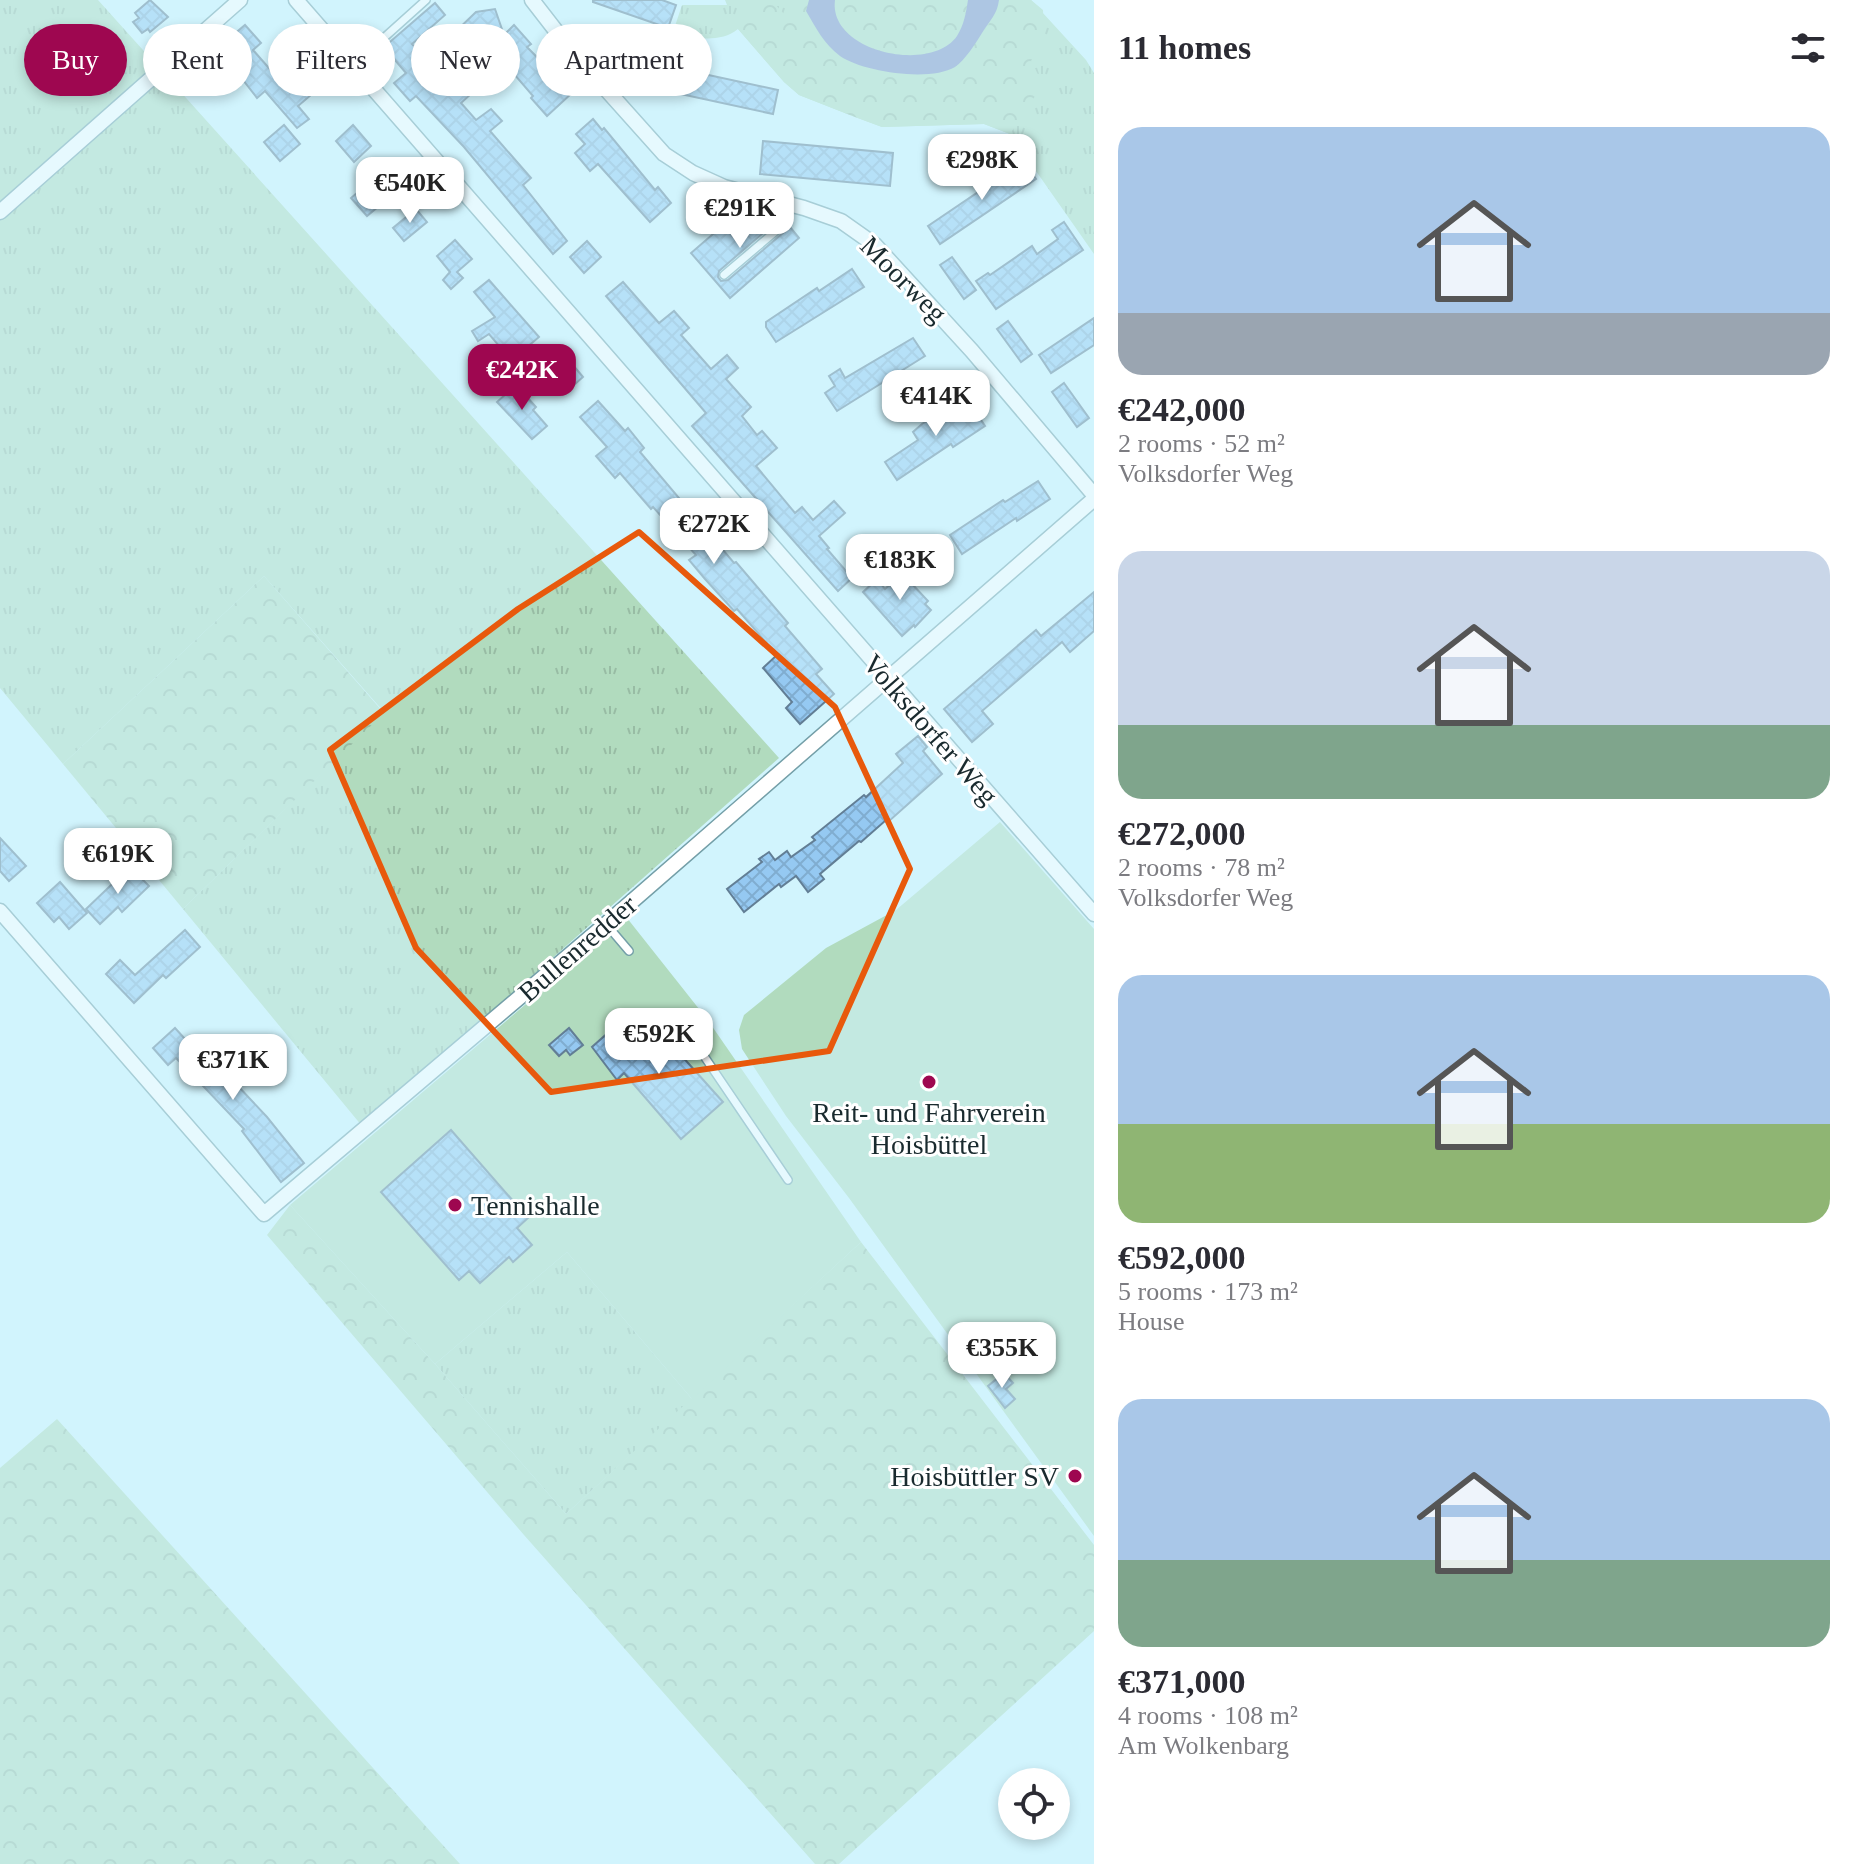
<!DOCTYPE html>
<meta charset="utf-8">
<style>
:root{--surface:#fff;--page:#f7f7f7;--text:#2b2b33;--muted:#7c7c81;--accent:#9e0750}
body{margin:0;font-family:Georgia,serif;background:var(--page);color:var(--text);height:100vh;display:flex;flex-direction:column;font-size:30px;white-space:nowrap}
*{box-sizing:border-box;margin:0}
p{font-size:26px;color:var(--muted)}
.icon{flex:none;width:44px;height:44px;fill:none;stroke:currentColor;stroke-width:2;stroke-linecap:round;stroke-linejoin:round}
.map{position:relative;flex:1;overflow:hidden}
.panel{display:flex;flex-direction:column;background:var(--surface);width:760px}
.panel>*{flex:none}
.hud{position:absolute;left:24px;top:24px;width:760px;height:72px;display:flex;gap:16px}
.buttons{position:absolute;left:998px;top:1768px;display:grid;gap:16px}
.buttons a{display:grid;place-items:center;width:72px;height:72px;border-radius:50%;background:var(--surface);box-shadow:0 4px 12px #0003;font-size:40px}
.price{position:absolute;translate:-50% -68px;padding:0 18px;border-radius:16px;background:#fff;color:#222;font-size:26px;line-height:52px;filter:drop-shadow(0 2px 4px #0008)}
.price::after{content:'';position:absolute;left:50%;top:48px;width:24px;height:18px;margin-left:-12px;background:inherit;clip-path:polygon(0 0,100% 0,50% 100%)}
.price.selected{background:var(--accent);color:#fff}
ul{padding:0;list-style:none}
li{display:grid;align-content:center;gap:16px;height:424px;padding:0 24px}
li span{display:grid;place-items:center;height:248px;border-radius:24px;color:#555}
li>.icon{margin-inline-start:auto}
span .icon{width:144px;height:144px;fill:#fffc;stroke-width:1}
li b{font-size:34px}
h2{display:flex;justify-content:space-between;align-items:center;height:96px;padding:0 24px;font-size:34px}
.pill{padding:0 28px;border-radius:36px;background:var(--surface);box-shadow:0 4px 12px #0003;font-size:28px;line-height:72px}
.pill.selected{background:var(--accent);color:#fff}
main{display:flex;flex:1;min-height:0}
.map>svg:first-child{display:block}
.grass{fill:url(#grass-tufts)}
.forest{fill:url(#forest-crowns)}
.garden{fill:#b1dbbe}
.water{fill:#818fc3}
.building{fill:url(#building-cross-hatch);stroke:#627e95;stroke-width:2}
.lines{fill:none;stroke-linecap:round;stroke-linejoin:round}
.lane-casing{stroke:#749fa8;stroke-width:10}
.street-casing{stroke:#749fa8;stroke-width:17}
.lane{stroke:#fff;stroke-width:7}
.street{stroke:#fff;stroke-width:14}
.marked{fill:none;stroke:#e8590c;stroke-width:6;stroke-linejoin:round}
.poi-dot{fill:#9e0750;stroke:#fff;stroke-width:3}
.labels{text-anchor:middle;stroke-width:6;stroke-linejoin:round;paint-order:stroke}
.street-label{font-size:28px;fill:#192a2e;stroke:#fff}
.poi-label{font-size:28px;fill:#192a2e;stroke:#fff}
</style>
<main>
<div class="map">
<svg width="1094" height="1864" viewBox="0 0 1094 1864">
<defs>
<pattern id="grass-tufts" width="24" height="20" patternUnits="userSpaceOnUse" patternTransform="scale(2)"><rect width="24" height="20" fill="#b1dbbe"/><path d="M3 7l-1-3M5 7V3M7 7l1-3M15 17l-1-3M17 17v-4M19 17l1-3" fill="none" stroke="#98bca4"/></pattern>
<pattern id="forest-crowns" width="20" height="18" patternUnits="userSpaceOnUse" patternTransform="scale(2)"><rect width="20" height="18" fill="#b1dbbe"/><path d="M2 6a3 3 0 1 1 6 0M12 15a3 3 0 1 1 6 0" fill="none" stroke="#98bca4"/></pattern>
<pattern id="building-cross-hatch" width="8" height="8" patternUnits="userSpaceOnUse" patternTransform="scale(2)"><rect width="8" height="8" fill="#95c9f2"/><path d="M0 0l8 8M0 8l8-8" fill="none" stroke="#80add0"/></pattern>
</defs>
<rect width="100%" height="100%" fill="#d1f4fd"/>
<!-- grass -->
<g class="grass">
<path d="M0,0H98L779,758L362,1126L183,909L384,712L264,576L63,764L0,688Z"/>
<path d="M725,0H1031L1086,60L1094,73V254L1010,134L984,124L882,127L855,117L799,95L784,82L738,29C720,44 694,37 672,35L682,5H727Z"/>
<path d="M567,1252L692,1399L566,1514L435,1364Z"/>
</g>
<!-- forest -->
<g class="forest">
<path d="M741,0H771L787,17L790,0H809L806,12C817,25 827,45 840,56C873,84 924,69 961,62L997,13L999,0H1031L1043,10L1044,39L1031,61L1043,84L1010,134L984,124L882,127L855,117L799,95L784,82L738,29Z"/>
<path d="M835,0H968C966,13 964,25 957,36C931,74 828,52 835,0Z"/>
<path d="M264,576L384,713L183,909L63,764Z"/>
<path d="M290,1205L435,1364L566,1514L861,1242L1094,1545V1631L839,1864H815L524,1535L267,1235Z"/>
<path d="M57,1419L460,1864H0V1468Z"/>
</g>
<!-- garden -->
<g class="garden">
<path d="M1000,822L1094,929V1536L849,1198L786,1116L742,1049L739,1030L744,1015L826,948L896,910Z"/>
<path d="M627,918L707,1019L861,1242L692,1399L567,1252L435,1364L290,1205Z"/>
</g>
<!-- water -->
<path class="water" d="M809,0H835C828,52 931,74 957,36C964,25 966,13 968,0H999C997,15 990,20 982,33C976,43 965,60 955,67C930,82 863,72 840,56C824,44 816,28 806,11Z"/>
<!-- building -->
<g class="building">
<path d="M150,0L168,17L150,32L148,29L142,33L133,22L139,18L135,13Z"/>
<path d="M593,0H662L676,5L668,28L593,2Z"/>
<path d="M435,3L445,15L412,44L425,58L419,63L439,86L454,72L472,93L461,103L476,120L491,109L502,121L490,131L531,178L523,185L567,241L553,254L464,147L416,96L410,101L394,83L406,73L384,47Z"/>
<path d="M495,9L504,35L514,25L531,44L527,47L572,93L547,116L531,98L533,96L483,38L468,52L452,35L476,12Z"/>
<path d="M245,25L261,43L253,50L289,91L306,76L318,89L298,106L309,119L297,128L265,91L257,98L218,48Z"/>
<path d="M653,63L778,90L773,114L648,87Z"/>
<path d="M593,119L602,130L604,128L655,190L658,187L671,203L650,222L598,164L590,171L575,153L585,144L576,134Z"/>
<path d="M284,125L300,144L280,161L264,142Z"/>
<path d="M353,125L371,146L354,162L336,141Z"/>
<path d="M763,141L893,153L890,186L760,174Z"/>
<path d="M1024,161L1036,179L940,244L928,226Z"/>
<path d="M381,172L397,191L367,216L351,198Z"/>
<path d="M416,209L427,222L404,241L393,228Z"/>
<path d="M741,210L751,221L758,215L769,228L719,271L718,277L721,281L728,280L790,227L799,238L730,298L691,253Z"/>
<path d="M1064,222L1083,250L996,309L976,281L988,273L990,275L1032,246L1037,254L1058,239L1052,230Z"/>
<path d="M455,240L472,259L457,272L463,278L451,289L443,280L450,272L437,256Z"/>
<path d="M587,241L601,257L584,273L570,257Z"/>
<path d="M952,257L976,290L964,299L940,265Z"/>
<path d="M852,269L864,287L776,342L766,327V322L817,288L819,291Z"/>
<path d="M489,280L539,337L526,348L531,355L517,367L489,334L478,341L472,331L495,317L474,292Z"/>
<path d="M623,282L659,323L674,311L689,328L681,335L711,369L727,355L738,368L726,379L751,407L742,416L757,435L762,431L777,448L756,466L795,513L802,507L813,520L834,501L845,513L819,536L829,548L827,549L852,578L838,591L692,426L706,413L606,296Z"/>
<path d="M1094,318V345L1051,373L1039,355Z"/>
<path d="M1008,321L1032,354L1021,362L997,329Z"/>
<path d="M913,338L925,356L837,411L825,393L835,386L829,376L840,369L845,378Z"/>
<path d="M567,358L583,377L565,393L549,374Z"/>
<path d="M1064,383L1089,418L1077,427L1052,392Z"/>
<path d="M516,385L536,407L533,410L547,426L532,439L497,402Z"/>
<path d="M968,400L985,426L953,447L951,444L897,480L885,462L918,440L913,432L922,424L933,417L936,420Z"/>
<path d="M598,401L625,431L628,428L644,448L640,452L734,563L736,562L788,623L785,626L822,669L816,674L834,694L800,724L786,708L792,702L763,668L777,655L737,609L734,611L705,579L689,560L696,555L653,507L651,509L620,473L615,478L596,456L607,447L580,417Z"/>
<path d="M1038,481L1050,499L1017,521L1016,518L962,554L950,535L1003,500L1005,502Z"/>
<path d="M910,567L918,577L911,583L928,601L925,604L931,610L915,627L914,625L902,636L863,592L877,579L885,589Z"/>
<path d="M1094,592V631L1070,652L1062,642L982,711L993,724L972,742L944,709L1036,630L1041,636Z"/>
<path d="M918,736L927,747L923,751L942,774L888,822L886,820L861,842L859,841L820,874L824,879L808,892L796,876L781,887L779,884L744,912L727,889L762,862L759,859L769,852L775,860L787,851L791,857L815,840L812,837L864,795L866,797L903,763L896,754Z"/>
<path d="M0,838L26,866L9,881L0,871Z"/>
<path d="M130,867L149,886L122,912L118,907L100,924L86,909Z"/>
<path d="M60,882L87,913L69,929L59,917L54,922L37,903Z"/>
<path d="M185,930L200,947L166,978L163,975L134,1003L106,974L120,960L135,975Z"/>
<path d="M627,1016L651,1043L662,1034L723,1102L681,1139L624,1073L617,1080L592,1047Z"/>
<path d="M175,1028L204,1060L220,1045L234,1060L223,1070L267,1117L304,1163L281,1182L242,1131L244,1129L205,1088L176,1058L168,1065L153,1048Z"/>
<path d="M569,1028L583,1045L570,1055L566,1050L559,1056L549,1045Z"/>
<path d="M451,1130L528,1218L517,1228L532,1245L513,1262L509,1257L480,1283L469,1271L459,1280L381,1192Z"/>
<path d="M1004,1373L1013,1383L1006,1389L1015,1399L1005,1408L988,1386Z"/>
</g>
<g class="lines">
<!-- lane casing -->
<g class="lane-casing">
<g id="lane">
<path d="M377,44L426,0"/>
<path d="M724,275L777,230L790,204"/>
<path d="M606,924L629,951"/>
<path d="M704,1056L788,1180"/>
</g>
</g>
<!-- street casing -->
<g class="street-casing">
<g id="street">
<path d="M296,0L1094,914"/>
<path d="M532,0L570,49L664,154L693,173L724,187L804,208L841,221L875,245L972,351L1094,495"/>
<path d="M0,212L240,0"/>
<path d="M0,911L264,1214L606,924L1094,499"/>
</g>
</g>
<!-- lane -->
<use href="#lane" class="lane"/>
<!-- street -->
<use href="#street" class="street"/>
</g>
<!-- marked area -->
<path d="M0 0H1094V1864H0ZM639,532L835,707L910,869L829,1051L551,1092L416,948L330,750L518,609Z" fill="#d1f4fd" fill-opacity=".55" fill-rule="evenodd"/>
<path class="marked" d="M639,532L835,707L910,869L829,1051L551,1092L416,948L330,750L518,609Z"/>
<!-- markers -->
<g class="poi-dot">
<circle cx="929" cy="1082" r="8"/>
<circle cx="455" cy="1205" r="8"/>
<circle cx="1075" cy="1476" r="8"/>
</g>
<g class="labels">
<!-- street labels -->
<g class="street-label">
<text transform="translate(904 279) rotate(45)" y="10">Moorweg</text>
<text transform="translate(931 729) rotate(49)" y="10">Volksdorfer Weg</text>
<text transform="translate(577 948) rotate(-41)" y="10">Bullenredder</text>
</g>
<!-- poi labels -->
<g class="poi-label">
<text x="929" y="1122">Reit- und Fahrverein<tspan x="929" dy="32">Hoisbüttel</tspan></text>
<text x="471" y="1215" text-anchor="start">Tennishalle</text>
<text x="1059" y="1486" text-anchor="end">Hoisbüttler SV</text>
</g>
</g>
</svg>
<div class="buttons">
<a><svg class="icon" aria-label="locate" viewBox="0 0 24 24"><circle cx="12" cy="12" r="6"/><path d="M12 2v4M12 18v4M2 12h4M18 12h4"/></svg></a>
</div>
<b class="price" style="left:982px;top:202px">€298K</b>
<b class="price" style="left:410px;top:225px">€540K</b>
<b class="price" style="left:740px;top:250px">€291K</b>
<b class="price selected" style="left:522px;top:412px">€242K</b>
<b class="price" style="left:936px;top:438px">€414K</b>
<b class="price" style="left:714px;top:566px">€272K</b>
<b class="price" style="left:900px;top:602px">€183K</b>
<b class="price" style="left:118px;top:896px">€619K</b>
<b class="price" style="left:659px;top:1076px">€592K</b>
<b class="price" style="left:233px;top:1102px">€371K</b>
<b class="price" style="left:1002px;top:1390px">€355K</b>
<div class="hud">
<a class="pill selected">Buy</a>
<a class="pill">Rent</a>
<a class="pill">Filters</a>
<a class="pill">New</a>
<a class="pill">Apartment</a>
</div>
</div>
<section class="panel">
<h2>11 homes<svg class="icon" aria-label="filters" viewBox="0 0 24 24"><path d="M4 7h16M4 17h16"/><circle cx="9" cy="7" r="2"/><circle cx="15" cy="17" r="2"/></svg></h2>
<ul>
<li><span style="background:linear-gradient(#a9c7e8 75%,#9aa5b1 0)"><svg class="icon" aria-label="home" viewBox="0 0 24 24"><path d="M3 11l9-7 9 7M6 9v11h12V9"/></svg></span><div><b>€242,000</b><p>2 rooms · 52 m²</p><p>Volksdorfer Weg</p></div></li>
<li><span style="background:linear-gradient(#c9d6e8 70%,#7fa58c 0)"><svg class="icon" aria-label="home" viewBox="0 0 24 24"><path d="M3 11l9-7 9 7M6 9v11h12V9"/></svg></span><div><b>€272,000</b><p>2 rooms · 78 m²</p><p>Volksdorfer Weg</p></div></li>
<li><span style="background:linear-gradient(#a9c7e8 60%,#8fb573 0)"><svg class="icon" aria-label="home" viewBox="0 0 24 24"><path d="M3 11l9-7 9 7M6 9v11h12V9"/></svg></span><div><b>€592,000</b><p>5 rooms · 173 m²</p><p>House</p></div></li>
<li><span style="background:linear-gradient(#a9c7e8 65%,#7fa58c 0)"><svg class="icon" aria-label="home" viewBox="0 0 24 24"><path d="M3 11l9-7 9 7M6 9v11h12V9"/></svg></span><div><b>€371,000</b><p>4 rooms · 108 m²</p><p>Am Wolkenbarg</p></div></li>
</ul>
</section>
</main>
